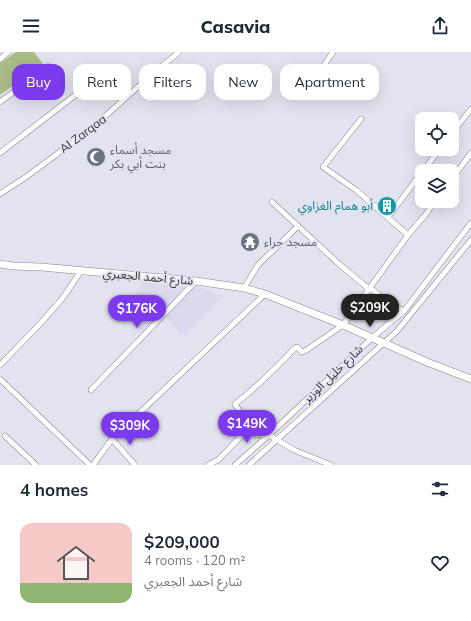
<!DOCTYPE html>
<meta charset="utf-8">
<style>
:root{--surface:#fff;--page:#f6f6f7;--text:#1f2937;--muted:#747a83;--line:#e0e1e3;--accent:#7c3aed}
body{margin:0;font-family:Mulish,"Noto Sans Arabic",sans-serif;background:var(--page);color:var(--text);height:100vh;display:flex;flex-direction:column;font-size:15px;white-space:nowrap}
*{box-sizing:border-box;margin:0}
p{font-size:13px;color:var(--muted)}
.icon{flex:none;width:22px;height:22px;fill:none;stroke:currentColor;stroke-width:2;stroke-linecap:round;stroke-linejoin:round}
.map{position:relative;height:413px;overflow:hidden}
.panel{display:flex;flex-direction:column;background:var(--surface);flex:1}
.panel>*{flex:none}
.guide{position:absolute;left:12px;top:12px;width:447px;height:36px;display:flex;gap:8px}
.buttons{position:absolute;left:415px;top:60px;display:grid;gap:8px}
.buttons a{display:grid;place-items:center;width:44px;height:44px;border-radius:8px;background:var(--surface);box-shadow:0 4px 16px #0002;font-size:20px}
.price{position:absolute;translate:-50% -34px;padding:0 9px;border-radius:14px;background:var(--accent);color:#fff;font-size:13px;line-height:26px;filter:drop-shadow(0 1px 2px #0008)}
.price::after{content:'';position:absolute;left:50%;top:24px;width:12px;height:9px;margin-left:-6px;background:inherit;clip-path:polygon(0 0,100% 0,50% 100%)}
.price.current{background:#222;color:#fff}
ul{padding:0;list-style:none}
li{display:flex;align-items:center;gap:12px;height:100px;padding:0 20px}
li+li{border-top:1px solid var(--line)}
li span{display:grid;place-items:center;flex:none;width:112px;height:80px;border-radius:12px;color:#555}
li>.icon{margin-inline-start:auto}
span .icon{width:48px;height:48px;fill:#fffc;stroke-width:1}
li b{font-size:17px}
h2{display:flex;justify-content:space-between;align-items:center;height:48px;padding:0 20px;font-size:17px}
.tag{padding:0 14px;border-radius:12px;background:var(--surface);box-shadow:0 4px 16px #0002;font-size:14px;line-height:36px}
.tag.current{background:var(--accent);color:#fff}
header{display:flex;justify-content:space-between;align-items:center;height:52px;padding:0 20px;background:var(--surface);font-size:18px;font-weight:800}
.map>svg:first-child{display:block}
.built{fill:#dad9ed}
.green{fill:#aabc85}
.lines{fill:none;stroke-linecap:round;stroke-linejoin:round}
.street-casing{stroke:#84848e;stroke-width:6}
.secondary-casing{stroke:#84848e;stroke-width:8}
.street{stroke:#fff;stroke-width:5}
.secondary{stroke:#fff;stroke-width:7}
.labels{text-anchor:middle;stroke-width:4;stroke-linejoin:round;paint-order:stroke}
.street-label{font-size:12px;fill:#37373c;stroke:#e3e3ef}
.worship-label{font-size:12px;fill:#5b616d;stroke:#e3e3ef;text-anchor:start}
.culture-label{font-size:12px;fill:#0d838f;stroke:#e3e3ef;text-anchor:end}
</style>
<header><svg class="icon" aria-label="menu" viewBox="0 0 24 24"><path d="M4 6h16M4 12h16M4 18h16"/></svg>Casavia<svg class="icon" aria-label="share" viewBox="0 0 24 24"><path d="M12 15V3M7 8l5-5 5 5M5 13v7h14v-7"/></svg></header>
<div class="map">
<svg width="471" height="413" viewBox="0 0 471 413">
<rect width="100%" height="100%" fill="#e3e3ef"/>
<!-- built -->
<g class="built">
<path d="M144,230L189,235L144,281L121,259Z"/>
<path d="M195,234L223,244L183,285L165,264Z"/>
</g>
<!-- green -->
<path class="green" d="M16,0H34L43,12L0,43V11Z"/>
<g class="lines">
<!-- street casing -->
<g class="street-casing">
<g id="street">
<path d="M0,7L8,0"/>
<path d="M303,35L308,34L312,31L333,0"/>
<path d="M0,50L49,14"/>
<path d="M361,67L323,115L356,138L408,183"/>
<path d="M452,81L471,57"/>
<path d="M0,101L74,44"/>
<path d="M423,119L440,97"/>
<path d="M452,127L471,101"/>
<path d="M0,142L26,125L91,77L151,23L179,0"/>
<path d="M272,150L339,212L370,238H373L390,252L404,259"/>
<path d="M388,165L422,120"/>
<path d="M244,236L258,213L298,174"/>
<path d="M0,313L39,273L62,247L81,219"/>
<path d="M0,327L90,413"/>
<path d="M91,338L196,229"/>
<path d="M250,375L256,383H269L294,398L331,413"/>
<path d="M5,384L36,413"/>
<path d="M112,387L135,413"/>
<path d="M93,413L112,387L265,242"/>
<path d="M208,413L218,408L250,375L235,352C257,335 276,316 295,296L297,295L302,300L305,299L343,273L408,183L427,161L434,149"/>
<path d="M235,413L269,383L373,285L404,259L471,171"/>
<path d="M249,413L397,279L471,188"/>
</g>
</g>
<!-- secondary casing -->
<g class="secondary-casing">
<path id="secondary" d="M0,212L13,214L41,215L196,229L244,236L265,242L343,273L427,310L471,327"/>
</g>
<!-- street -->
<use href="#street" class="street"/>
<!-- secondary -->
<use href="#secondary" class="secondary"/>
</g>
<!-- icons -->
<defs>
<g id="mosque-disc" transform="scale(1)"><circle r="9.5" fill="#6b7280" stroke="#e3e3ef"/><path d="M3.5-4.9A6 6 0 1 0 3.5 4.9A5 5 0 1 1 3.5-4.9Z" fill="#fff"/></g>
<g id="building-disc" transform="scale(1)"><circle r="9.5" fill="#0f9aa8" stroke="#e3e3ef"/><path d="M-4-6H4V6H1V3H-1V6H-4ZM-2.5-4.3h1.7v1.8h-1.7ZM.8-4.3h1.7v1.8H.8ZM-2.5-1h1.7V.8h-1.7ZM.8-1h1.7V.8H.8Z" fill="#fff"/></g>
<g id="temple-disc" transform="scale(1)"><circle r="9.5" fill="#6b7280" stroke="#e3e3ef"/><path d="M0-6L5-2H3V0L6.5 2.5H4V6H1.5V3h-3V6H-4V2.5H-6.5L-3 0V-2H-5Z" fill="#fff"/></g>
</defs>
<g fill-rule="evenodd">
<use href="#mosque-disc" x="96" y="105"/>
<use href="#building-disc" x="387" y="154"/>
<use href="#temple-disc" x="250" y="190"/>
</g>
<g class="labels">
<!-- street labels -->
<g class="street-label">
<text transform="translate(83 82) rotate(-37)" y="4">Al Zarqaa</text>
<text transform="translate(148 225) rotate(5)" y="4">شارع أحمد الجعبري</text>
<text transform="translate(333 322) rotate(-44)" y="4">شارع خليل الوزير</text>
</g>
<!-- worship labels -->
<g class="worship-label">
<text x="110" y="102">مسجد أسماء<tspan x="110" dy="14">بنت أبي بكر</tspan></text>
<text x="264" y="194">مسجد حراء</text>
</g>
<!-- culture labels -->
<g class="culture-label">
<text x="373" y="158">أبو همام الغزاوي</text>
</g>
</g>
</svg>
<div class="buttons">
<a><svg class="icon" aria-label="locate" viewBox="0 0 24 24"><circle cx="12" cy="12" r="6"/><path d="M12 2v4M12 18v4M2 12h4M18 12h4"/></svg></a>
<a><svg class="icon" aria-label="layers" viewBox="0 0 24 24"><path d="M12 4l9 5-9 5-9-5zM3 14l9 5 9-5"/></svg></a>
</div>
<b class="price current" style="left:370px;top:276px">$209K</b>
<b class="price" style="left:137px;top:277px">$176K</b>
<b class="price" style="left:247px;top:392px">$149K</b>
<b class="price" style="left:130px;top:394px">$309K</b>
<div class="guide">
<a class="tag current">Buy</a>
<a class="tag">Rent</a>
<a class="tag">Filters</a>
<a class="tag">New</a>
<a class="tag">Apartment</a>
</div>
</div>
<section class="panel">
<h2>4 homes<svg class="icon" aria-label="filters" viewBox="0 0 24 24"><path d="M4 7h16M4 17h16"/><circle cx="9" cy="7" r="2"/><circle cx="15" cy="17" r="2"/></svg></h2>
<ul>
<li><span style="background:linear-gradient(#f6c9c9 75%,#8fb573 0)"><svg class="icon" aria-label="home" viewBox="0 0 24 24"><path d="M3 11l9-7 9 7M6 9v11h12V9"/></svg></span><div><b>$209,000</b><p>4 rooms · 120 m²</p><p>شارع أحمد الجعبري</p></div><svg class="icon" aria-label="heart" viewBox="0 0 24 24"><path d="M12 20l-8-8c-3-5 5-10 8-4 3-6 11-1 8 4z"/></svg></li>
</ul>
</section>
